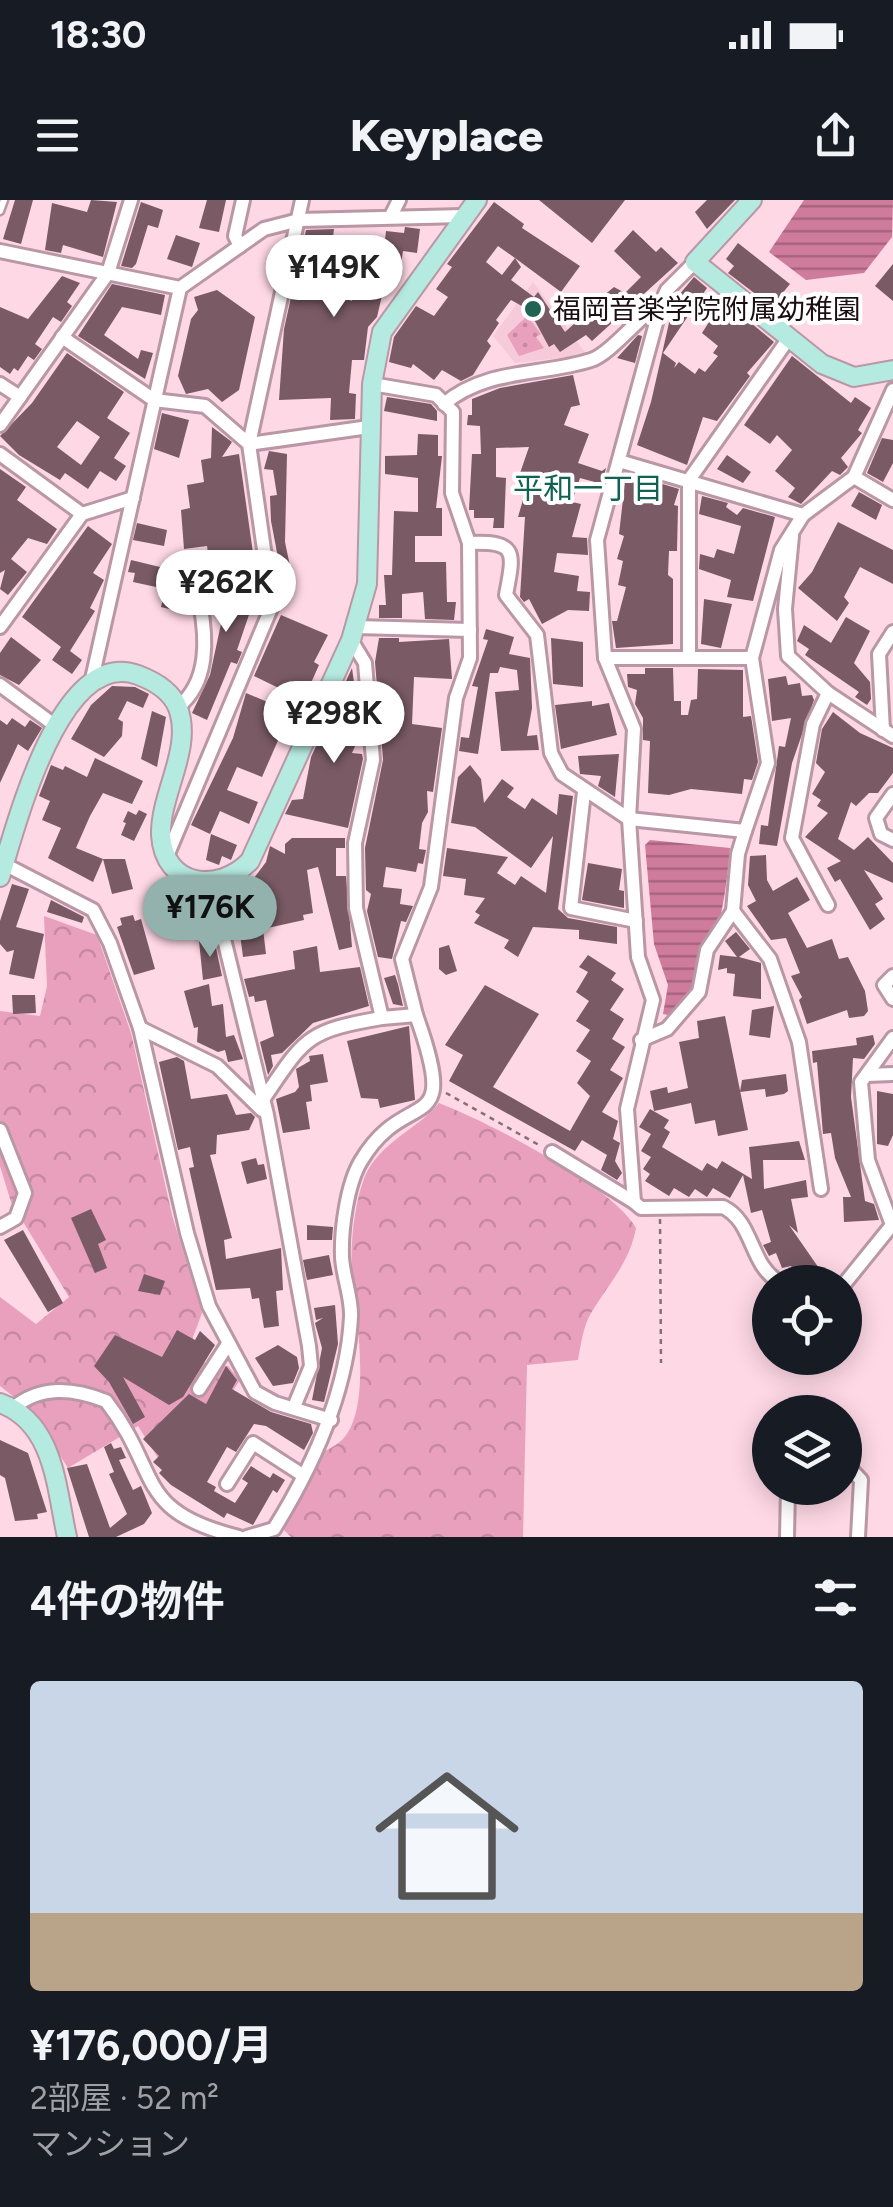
<!DOCTYPE html>
<html lang="ja">
<meta charset="utf-8">
<style>
:root{--surface:#171b24;--page:#20242c;--text:#f1f3f6;--muted:#9ea1a6;--accent:#93b2ad}
body{margin:0;font-family:Figtree,"Noto Sans JP",sans-serif;background:var(--page);color:var(--text);height:100vh;display:flex;flex-direction:column;font-size:38px;white-space:nowrap}
*{box-sizing:border-box;margin:0}
p{font-size:32px;color:var(--muted)}
.icon{flex:none;width:55px;height:55px;fill:none;stroke:currentColor;stroke-width:2;stroke-linecap:round;stroke-linejoin:round}
.map{position:relative;height:1337px;overflow:hidden}
.details{display:flex;flex-direction:column;background:var(--surface);flex:1}
.details>*{flex:none}
.tools{position:absolute;left:752px;top:1065px;display:grid;gap:20px}
.tools a{display:grid;place-items:center;width:110px;height:110px;border-radius:50%;background:var(--surface);box-shadow:0 5px 25px #0003;font-size:50px}
.price{position:absolute;translate:-50% -85px;padding:0 22px;border-radius:35px;background:#fff;color:#222;font-size:32px;line-height:65px;filter:drop-shadow(0 2px 5px #0008)}
.price::after{content:'';position:absolute;left:50%;top:60px;width:30px;height:22px;margin-left:-15px;background:inherit;clip-path:polygon(0 0,100% 0,50% 100%)}
.price.active{background:var(--accent);color:#111}
ul{padding:0;list-style:none}
li{display:grid;align-content:center;gap:20px;height:530px;padding:0 30px}
li span{display:grid;place-items:center;height:310px;border-radius:10px;color:#555}
li>.icon{margin-inline-start:auto}
span .icon{width:180px;height:180px;fill:#fffc;stroke-width:1}
li b{font-size:42px}
h2{display:flex;justify-content:space-between;align-items:center;height:120px;padding:0 30px;font-size:42px}
.status{display:flex;justify-content:space-between;align-items:center;height:70px;padding:0 50px;background:var(--surface);direction:ltr}
.status svg{height:28px;fill:currentColor}
header{display:flex;justify-content:space-between;align-items:center;height:130px;padding:0 30px;background:var(--surface);font-size:45px;font-weight:800}
.map>svg:first-child{display:block}
.built{fill:#f7cada}
.forest{fill:url(#forest-crowns)}
.park{fill:url(#park-dots)}
.water{fill:url(#water-rules)}
.building{fill:#795a65;fill-rule:evenodd}
.lines{fill:none;stroke-linecap:round;stroke-linejoin:round}
.lane-casing{stroke:#ba97a4;stroke-width:11}
.street-casing{stroke:#ba97a4;stroke-width:18}
.secondary-casing{stroke:#ba97a4;stroke-width:22}
.path{stroke:#866e76;stroke-width:2.5;stroke-dasharray:5 5;stroke-linecap:butt}
.lane{stroke:#fff;stroke-width:6}
.street{stroke:#fff;stroke-width:12}
.secondary{stroke:#b5eae0;stroke-width:18}
.poi-dot{fill:#206353;stroke:#fff;stroke-width:4}
.labels{text-anchor:middle;stroke-width:8;stroke-linejoin:round;paint-order:stroke}
.poi-label{font-size:28px;fill:#1b0f13;stroke:#fff;text-anchor:start}
.neighbourhood-label{font-size:30px;fill:#106351;stroke:#fff}
</style>
<div class="status"><b>18:30</b><svg viewBox="0 0 49 12"><path d="M0 12V9h3v3zM5 12V6h3v6zM10 12V3h3v9zM15 12V0h3v12zM26 1h20v11H26zM47 4h2v5h-2z"/></svg></div>
<header><svg class="icon" aria-label="menu" viewBox="0 0 24 24"><path d="M4 6h16M4 12h16M4 18h16"/></svg>Keyplace<svg class="icon" aria-label="share" viewBox="0 0 24 24"><path d="M12 15V3M7 8l5-5 5 5M5 13v7h14v-7"/></svg></header>
<div class="map">
<svg width="893" height="1337" viewBox="0 0 893 1337">
<defs>
<pattern id="forest-crowns" width="20" height="18" patternUnits="userSpaceOnUse" patternTransform="scale(2.5)"><rect width="20" height="18" fill="#e9a0bc"/><path d="M2 6a3 3 0 1 1 6 0M12 15a3 3 0 1 1 6 0" fill="none" stroke="#c789a1"/></pattern>
<pattern id="park-dots" width="8" height="8" patternUnits="userSpaceOnUse" patternTransform="scale(2.5)"><rect width="8" height="8" fill="#e9a0bc"/><path d="M2 2h.1M6 6h.1" fill="none" stroke="#c789a1" stroke-width="1.8" stroke-linecap="round"/></pattern>
<pattern id="water-rules" width="6" height="5" patternUnits="userSpaceOnUse" patternTransform="scale(2.5)"><rect width="6" height="5" fill="#cf7b9c"/><path d="M0 2.5h6" fill="none" stroke="#a7637e"/></pattern>
</defs>
<rect width="100%" height="100%" fill="#fed8e5"/>
<!-- built -->
<path class="built" d="M533,82L587,155L515,163L493,136Z"/>
<!-- forest -->
<g class="forest">
<path d="M44,716L97,735L131,833L172,1015L202,1113L193,1137V1161L228,1166L240,1180L173,1282L138,1226L68,1268L32,1211L0,1186V1097L36,1124L69,1097L11,1002L0,966V811L40,816L47,786Z"/>
<path d="M439,903C486,921 613,986 636,1028C630,1062 608,1085 591,1113C583,1126 581,1145 578,1160L527,1165L523,1337H291L283,1329L300,1295L309,1259C319,1253 334,1248 342,1240C373,1209 356,1114 352,1075C350,1045 354,1004 365,976C381,941 417,930 439,903Z"/>
</g>
<!-- park -->
<path class="park" d="M527,116L541,134L536,137L544,148L519,156L507,135Z"/>
<!-- water -->
<g class="water">
<path d="M804,0H893L892,37L864,73L806,80L769,52Z"/>
<path d="M650,640L730,648C725,709 714,769 673,816L663,814L668,785L654,744L645,645Z"/>
</g>
<!-- building -->
<g class="building">
<path d="M15,0H33L21,44L3,39Z"/>
<path d="M91,0L117,2L103,57L63,45L61,53L45,50L52,3L87,12Z"/>
<path d="M207,0H226L219,32L199,28Z"/>
<path d="M539,0H625L592,43Z"/>
<path d="M707,0H735L707,29L695,12Z"/>
<path d="M141,2L163,10L158,28L148,25L136,64L132,68L121,66Z"/>
<path d="M494,2L524,24L522,28L580,66L561,92L515,58L521,67L511,80L534,97L538,92L565,132L585,114L580,104L591,106L614,87L625,93L641,77L614,51L633,30L656,52L661,47L678,63L592,141L586,135L560,152L554,144L549,147L529,110L511,100L496,120L499,123L487,141L491,146L473,175L461,181L442,170L434,180L413,164L411,168L389,162L394,137L416,106L434,116L448,97L436,89L452,67L447,64ZM498,46L515,58L502,75L486,62Z"/>
<path d="M405,27L420,29L417,53L403,51L399,76L387,74L377,117L368,127L364,160H352L349,193L356,194L355,219L330,220L331,198L279,200L284,129L306,30L334,29L326,92L352,101L356,69L368,70L371,46L384,48L386,31L404,33Z"/>
<path d="M176,35L200,43L192,67L167,59Z"/>
<path d="M738,43L790,84L776,101L767,93L762,99L728,73L734,66L726,59Z"/>
<path d="M893,64V101L875,86Z"/>
<path d="M62,76L80,83L67,102L72,106L61,122L53,117L35,144L42,149L34,160L28,156L18,171L14,168L10,174L0,167V107L28,119Z"/>
<path d="M694,77L707,88L663,153L676,163L674,168L679,162L695,174L699,168L705,172L718,156L713,153L718,146L702,133L723,100L774,142L747,173L750,176L717,221L703,217L687,265L637,245L651,202L674,101Z"/>
<path d="M112,84L165,95L161,115L122,107L104,135L138,159L141,150L153,153L145,179L78,136Z"/>
<path d="M217,90L255,117L239,190L222,202L208,189L186,194L178,176L191,119L198,110L194,97Z"/>
<path d="M638,135L642,136L635,163L617,158Z"/>
<path d="M67,153L124,192L107,218L130,233L114,258L126,266L116,281L100,271L88,289L65,273L60,280L19,255L0,236L32,203ZM77,221L100,237L81,265L57,247Z"/>
<path d="M792,156L851,203L855,197L871,208L858,230L862,233L841,258L848,267L840,275L832,271L801,304L788,297L795,288L775,271L792,250L777,235L770,244L744,225Z"/>
<path d="M573,175L580,205L571,207L564,225L589,234L578,263L602,271L606,268L602,284L580,278L572,302L581,304L572,337L587,338L588,355L557,353L554,372L579,376L577,391L590,392L589,411L568,410L542,424L529,399L524,402L520,397L525,317H518L529,279L519,276L529,247L496,248V277L506,278L504,328H493L494,318H474V310H469L472,254H481L480,226L467,225L468,215H472V199L500,188Z"/>
<path d="M387,197L431,204L437,211V221L384,211Z"/>
<path d="M162,213L189,220L179,258L154,249Z"/>
<path d="M212,227L232,242L222,257L239,254L254,360L210,367L207,346L184,349L181,310L190,308L187,285L204,282L201,260L211,258Z"/>
<path d="M418,234L438,235V256H442L436,308H442V336H415V362H446L447,402H456L454,420L425,419L423,392L402,394V418H379V405H386L384,375H392L394,311L418,312V278L385,274V256L417,255Z"/>
<path d="M882,238L893,240V263L883,282L867,273Z"/>
<path d="M269,251L287,254L285,342L290,366L280,368L271,321L270,296L277,295L273,270L264,269Z"/>
<path d="M727,255L751,272L743,283L717,269Z"/>
<path d="M0,269L26,287L17,300L57,329L47,344L28,338L11,359L27,372L8,395L0,389L5,370L0,373Z"/>
<path d="M626,273L679,289L674,305L678,306L677,351H669L668,375L673,379V444L616,448L612,421H617L626,387L618,385L623,361L617,359L624,336L619,334Z"/>
<path d="M859,292L882,305L876,320L851,306Z"/>
<path d="M702,296L728,303L726,307L737,315L743,308L775,317L753,401L727,397L731,380L699,369L700,354L714,358L717,349L734,354L741,326L699,314Z"/>
<path d="M838,322L893,350V384L860,367L844,397L849,403L837,421L798,388L812,372Z"/>
<path d="M137,323L167,330L164,346L133,340Z"/>
<path d="M88,326L112,344L93,373L104,380L90,408L95,411L70,451L82,460L72,474L52,460L61,447L22,417Z"/>
<path d="M131,360L160,367L156,387L133,382L135,373L128,372Z"/>
<path d="M211,371L252,380L247,402L253,403L237,450L242,452L237,464L231,462L207,520L192,513L210,475L227,396L208,393Z"/>
<path d="M167,381L182,390L178,411L161,407Z"/>
<path d="M704,399L732,404L721,448L701,444Z"/>
<path d="M281,415L328,435L314,462L319,465L311,483L317,485L312,494L294,486L291,494L254,476Z"/>
<path d="M846,417L870,431L854,463L870,482L871,499L867,505L855,497L859,492L805,455L809,449L797,441L804,425L831,443Z"/>
<path d="M486,429L514,437L509,454L530,458L532,508L527,536L537,535L539,550L501,551L495,492L519,490L517,470L500,467L498,473H490L478,554L459,551L461,537L469,538L478,487L472,486L488,440L483,439Z"/>
<path d="M11,437L41,460L19,485L0,475V453Z"/>
<path d="M379,438H399V442L449,439L452,479L414,477L412,524L442,528L433,592L427,591L428,612L422,623L419,649L426,650L423,664L418,663L416,672L386,667L383,687L402,689L400,704L413,706L406,722L401,721L392,759L378,757L367,711L371,694L366,690L365,648L383,560L375,462Z"/>
<path d="M551,438L583,442V487L553,484Z"/>
<path d="M352,468L361,533L352,553L362,554L363,559L348,628L285,614L292,600L303,599L311,557Z"/>
<path d="M645,468H673L674,501H681V515H688L691,500L697,499L698,469L743,470V517L751,516L758,562L752,580L744,579L742,594L691,589L669,595L648,593L650,541L643,540V518L635,504L637,490L628,487L627,474H645Z"/>
<path d="M786,476L788,485L800,483L802,496L812,495L814,500L792,563L777,646L759,644L761,625L768,626L779,546L785,547L791,518L772,521L768,479Z"/>
<path d="M112,486L135,487L149,494L143,508L127,501L118,519L123,522L122,536L104,557L71,539L91,505Z"/>
<path d="M246,493L284,509L280,518L287,520L262,577L237,567L227,590L258,602L249,624L220,611L210,634L191,625L233,538Z"/>
<path d="M592,501V506L609,503L617,535L561,549L555,505Z"/>
<path d="M152,511L166,517L157,567L141,559Z"/>
<path d="M833,512L860,533L893,548V573L878,593H869L856,606L851,602L838,639L854,650L868,637L893,663V683L864,670L883,699L875,704L885,719L870,730L840,679L835,682L827,668L841,661L805,637L828,613L817,606L821,600L812,594L825,572L816,563L822,529Z"/>
<path d="M12,518L25,527L30,520L42,528L28,551L18,544L0,583V520L7,525Z"/>
<path d="M619,554L615,597L598,586L601,576L580,574L578,556Z"/>
<path d="M95,558L143,581L132,604L103,593L90,616L76,648L103,659L93,682L48,658L61,628L42,620L50,601L39,596L51,565L63,570L65,566L87,577Z"/>
<path d="M470,565L481,579L484,603L502,579L514,588L507,597L525,609L532,598L557,615L559,594L573,596L558,709L568,718L617,727V744L579,739V730L533,727L518,757L504,748L509,740L474,723L480,715L475,712L485,698L464,695L466,679L443,676L447,648L508,657L497,673L515,685L521,676L546,693L553,636L531,668L475,627L451,623L458,577Z"/>
<path d="M139,610L147,614L134,641L121,635L126,623L123,622L128,611L136,615Z"/>
<path d="M211,634L237,645L231,660L222,656L219,665L206,660Z"/>
<path d="M292,638H345V648H336V676H346L352,747L339,750L318,667L307,670L313,713L303,715L304,720L263,729L266,754L243,757L238,719L256,715L252,694L245,690L266,662L270,646L285,654V644Z"/>
<path d="M766,655L767,680L773,691L797,677L810,700L788,713L807,748L832,739L839,759L848,757L865,791L868,811L864,816L849,818L847,810L807,824L799,800L802,797L791,776L800,773L786,738L771,740L747,706L756,701L748,685L750,656Z"/>
<path d="M103,659H125L133,689L112,694Z"/>
<path d="M588,663L622,669L619,690L624,691V708L582,700Z"/>
<path d="M12,684L29,689L16,727L44,734L34,779L9,774L14,750L7,752L0,744V721Z"/>
<path d="M166,686L180,687L182,693L176,736L164,735Z"/>
<path d="M221,694L216,716L199,714L201,695Z"/>
<path d="M51,700L84,717L82,723L47,712Z"/>
<path d="M133,715L135,721L141,719L155,769L134,775L117,727L122,725L120,718Z"/>
<path d="M736,732L750,749L739,757L761,763V799L733,796L735,774L727,773V768L718,770L720,755L737,757L725,741Z"/>
<path d="M214,738L222,776L203,780L199,741Z"/>
<path d="M449,745L457,771L446,775L439,769V748Z"/>
<path d="M317,746L320,772L360,767L369,806L313,823L282,853L271,855L273,866L268,875L260,842L274,836L266,800L255,802L254,796L249,797L244,779L295,769L293,751Z"/>
<path d="M588,755L616,773L611,780L624,789L610,810L624,819L612,839L625,847L610,870L623,878L602,912L618,921L613,939L620,943L615,961L622,973L617,980L601,970L607,955L582,940L575,951L449,881L463,855L445,845L485,785L539,814L493,887L570,931L590,896L577,883L591,861L576,851L590,830L576,821L589,801L576,792L588,772L579,767Z"/>
<path d="M395,775L398,784L403,806L393,804L384,778Z"/>
<path d="M209,784L212,806L223,804L226,837L234,835L243,859L228,862L225,850L218,852L197,842L198,827L194,828L184,791Z"/>
<path d="M12,795H35L36,813L13,814Z"/>
<path d="M774,806L770,838L749,835L752,810Z"/>
<path d="M725,816L748,930L718,936L715,920L695,924L691,903L654,911L650,891L667,887L668,893L688,888L679,842L699,838L697,821Z"/>
<path d="M409,826L415,900L380,908L378,899L361,898L347,841Z"/>
<path d="M873,835L875,844L864,859L853,858L851,897L865,1001L874,1004L879,1020L844,1022L843,997H851L835,958L831,933L823,934L817,862L813,863L812,851L857,845L856,838Z"/>
<path d="M323,854L328,882L310,885L312,901L306,902L310,929L283,933L276,899L295,892L299,887L296,869L310,861L309,856Z"/>
<path d="M177,857L184,861L191,899L227,894L236,915L251,913L255,917L249,930L217,935L216,954L210,955L232,1038L224,1040L226,1059L281,1048L283,1090L276,1091L279,1126L264,1128L259,1098L252,1099L250,1088L216,1090L189,968L194,967L190,947L178,950L159,862Z"/>
<path d="M786,874L788,891L784,894L766,897L765,889L740,892L742,880Z"/>
<path d="M877,891L893,894V935L888,946L877,944Z"/>
<path d="M650,909L669,920L664,928L670,932L662,947L702,971L707,963L717,969L722,961L752,979L749,947L799,941L805,960H763L764,989L806,980L808,997L791,999L798,1033L789,1025L823,1074L815,1082H801L791,1066L782,1068L776,1053L769,1056L763,1045L771,1042L762,1010L751,1013L743,975L730,998L713,988L707,997L695,989L689,997L674,988L669,996L645,981L650,974L643,969L651,957L641,951L651,934L639,927Z"/>
<path d="M256,958L258,965L264,964L267,979L247,984L241,962Z"/>
<path d="M91,1009L106,1040L98,1044L107,1068L95,1073L71,1018Z"/>
<path d="M307,1025L333,1027L332,1040H307Z"/>
<path d="M23,1030L63,1103L48,1112L4,1040Z"/>
<path d="M329,1055L333,1075L307,1080L303,1060Z"/>
<path d="M144,1074L165,1081L160,1095L138,1091Z"/>
<path d="M335,1105L338,1144L324,1202L312,1200L322,1148L315,1123L323,1118L316,1120L314,1108Z"/>
<path d="M177,1130L195,1140L200,1131L215,1145L183,1197L169,1205L123,1177L145,1217L133,1224L109,1182L94,1166L115,1135L162,1157Z"/>
<path d="M278,1145L297,1157L299,1168L293,1183L273,1186L255,1158Z"/>
<path d="M226,1166L237,1180L232,1189L271,1212L311,1224L313,1233L304,1250L266,1226L254,1224L236,1252L227,1247L207,1282L216,1287L214,1291L235,1303L248,1283L242,1279L251,1266L270,1278L273,1273L285,1280L277,1293L273,1290L253,1325L227,1313L224,1318L171,1285L159,1273L162,1270L153,1262L159,1256L143,1239L189,1194L206,1204Z"/>
<path d="M0,1240L28,1253L47,1312L37,1314L38,1319L15,1321L5,1278L0,1275Z"/>
<path d="M111,1243L114,1249L121,1247L126,1258L119,1260L133,1290L141,1286L152,1313L144,1324L116,1337H89L67,1268L87,1264L110,1328L127,1314L109,1274L114,1272L104,1247Z"/>
</g>
<g class="lines">
<!-- lane casing -->
<g class="lane-casing">
<path id="lane" d="M0,11L4,0"/>
</g>
<!-- street casing -->
<g class="street-casing">
<g id="street">
<path d="M391,16L399,0"/>
<path d="M240,46L235,36L243,0"/>
<path d="M0,51L180,88L264,29L299,20L464,16"/>
<path d="M695,62L667,90L662,101L597,340L605,458L634,529L629,619L638,757L653,800L627,909L634,1002L641,1008L723,1007C754,1022 749,1064 779,1082"/>
<path d="M62,137L154,200L205,206L249,244L369,227"/>
<path d="M0,184L20,197"/>
<path d="M372,184L436,195L453,212L452,293L469,343L470,458L456,498L431,687L402,759L416,815"/>
<path d="M444,204C486,168 541,176 591,160C610,154 641,115 662,101"/>
<path d="M0,225L108,73L131,0"/>
<path d="M0,254L82,314"/>
<path d="M619,261L803,315"/>
<path d="M854,277L893,300"/>
<path d="M792,336L785,409L788,456L828,493L813,524L792,638L828,705"/>
<path d="M469,343C518,341 514,352 506,395L537,435L551,553L562,574L629,619L745,631L738,654L733,711"/>
<path d="M0,427L82,314L133,298"/>
<path d="M356,427L470,430"/>
<path d="M689,457V280L789,138"/>
<path d="M605,458H752L781,350L803,315L854,277L893,190"/>
<path d="M92,479L180,88"/>
<path d="M0,485L57,527"/>
<path d="M828,493L893,536"/>
<path d="M178,507C209,482 207,439 200,403"/>
<path d="M883,530L879,454L893,432"/>
<path d="M584,592L571,708L636,721"/>
<path d="M893,594L876,618L881,634L893,640"/>
<path d="M745,631L768,563L752,458"/>
<path d="M167,656L272,406L249,244L302,0"/>
<path d="M4,664L93,710L110,743L140,828L187,1033L209,1106L255,1192L275,1203L331,1220"/>
<path d="M234,677L223,735L267,915L309,1146L311,1166L294,1207"/>
<path d="M893,776L884,785L893,799"/>
<path d="M140,828L217,866L262,910"/>
<path d="M641,840L667,829L699,792L707,750L733,711L770,759L799,842L821,989"/>
<path d="M867,875L893,874"/>
<path d="M262,901C305,838 305,831 382,818"/>
<path d="M0,930L25,993L16,1018L0,1027"/>
<path d="M552,952L634,1002"/>
<path d="M845,1083L892,1025L868,960L861,882L893,838"/>
<path d="M199,1189L228,1144"/>
<path d="M13,1208C41,1185 73,1188 106,1201C162,1273 133,1311 239,1337"/>
<path d="M845,1263L861,1280L858,1337"/>
<path d="M227,1284L253,1243L301,1274"/>
<path d="M247,1337L274,1329C313,1266 347,1192 351,1117C352,1098 343,1077 342,1057C341,1030 347,984 361,961C407,883 462,943 416,815L382,818L356,708L355,643L373,560L365,463L351,440"/>
<path d="M787,1337L788,1288"/>
</g>
</g>
<!-- secondary casing -->
<g class="secondary-casing">
<g id="secondary">
<path d="M752,0L695,62L822,164L854,177L893,170"/>
<path d="M0,677C16,627 60,446 138,475C154,481 171,490 178,508C193,549 160,593 161,635C164,687 218,694 250,661L351,440L367,384L372,184L382,132L477,0"/>
<path d="M0,1203C55,1223 56,1288 67,1337"/>
</g>
</g>
<!-- path -->
<g class="path">
<path d="M446,893L539,945"/>
<path d="M660,1019L661,1163"/>
</g>
<!-- lane -->
<use href="#lane" class="lane"/>
<!-- street -->
<use href="#street" class="street"/>
<!-- secondary -->
<use href="#secondary" class="secondary"/>
</g>
<!-- markers -->
<circle class="poi-dot" cx="533" cy="109" r="10"/>
<g class="labels">
<!-- poi labels -->
<g class="poi-label">
<text x="553" y="119">福岡音楽学院附属幼稚園</text>
</g>
<!-- neighbourhood labels -->
<g class="neighbourhood-label">
<text x="588" y="299">平和一丁目</text>
</g>
</g>
</svg>
<div class="tools">
<a><svg class="icon" aria-label="locate" viewBox="0 0 24 24"><circle cx="12" cy="12" r="6"/><path d="M12 2v4M12 18v4M2 12h4M18 12h4"/></svg></a>
<a><svg class="icon" aria-label="layers" viewBox="0 0 24 24"><path d="M12 4l9 5-9 5-9-5zM3 14l9 5 9-5"/></svg></a>
</div>
<b class="price" style="left:334px;top:120px">¥149K</b>
<b class="price" style="left:226px;top:435px">¥262K</b>
<b class="price" style="left:334px;top:566px">¥298K</b>
<b class="price active" style="left:210px;top:760px">¥176K</b>
</div>
<section class="details">
<h2>4件の物件<svg class="icon" aria-label="filters" viewBox="0 0 24 24"><path d="M4 7h16M4 17h16"/><circle cx="9" cy="7" r="2"/><circle cx="15" cy="17" r="2"/></svg></h2>
<ul>
<li><span style="background:linear-gradient(#c9d6e8 75%,#b9a48a 0)"><svg class="icon" aria-label="home" viewBox="0 0 24 24"><path d="M3 11l9-7 9 7M6 9v11h12V9"/></svg></span><div><b>¥176,000/月</b><p>2部屋 · 52 m²</p><p>マンション</p></div></li>
</ul>
</section>
